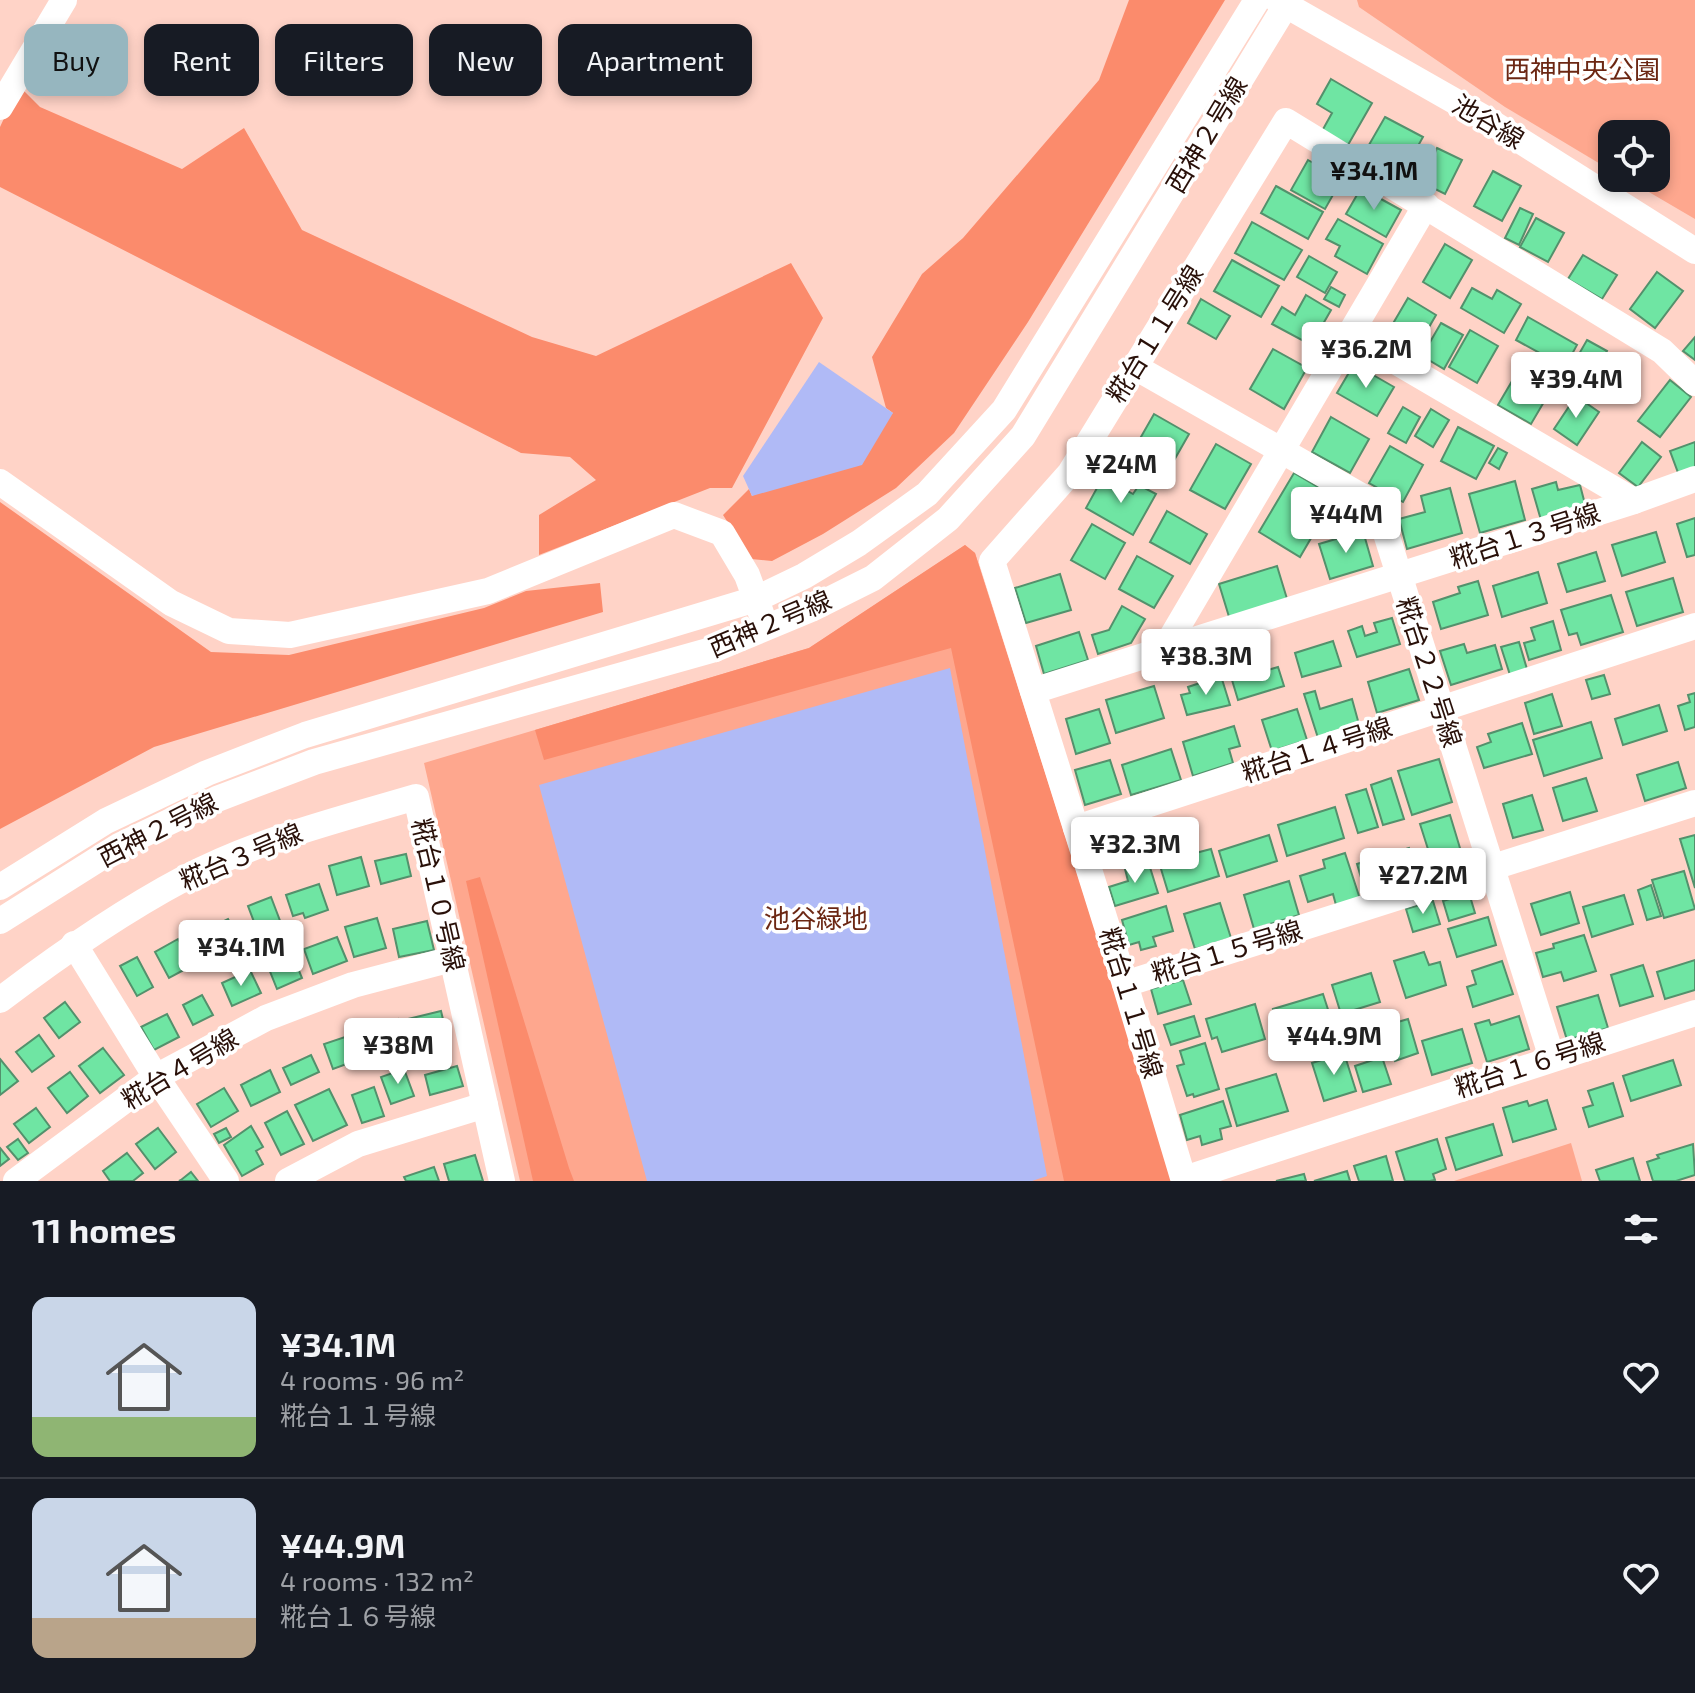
<!DOCTYPE html>
<meta charset="utf-8">
<style>
:root{--surface:#171b24;--page:#242831;--text:#f1f3f6;--muted:#9ea1a6;--line:#363941;--accent:#96b6bf}
body{margin:0;font-family:"Exo 2","Noto Sans JP",sans-serif;background:var(--page);color:var(--text);height:100vh;display:flex;flex-direction:column;font-size:30px;white-space:nowrap}
*{box-sizing:border-box;margin:0}
p{font-size:26px;color:var(--muted)}
.icon{flex:none;width:44px;height:44px;fill:none;stroke:currentColor;stroke-width:2;stroke-linecap:round;stroke-linejoin:round}
.map{position:relative;height:1181px;overflow:hidden}
.details{display:flex;flex-direction:column;background:var(--surface);flex:1}
.details>*{flex:none}
.banner{position:absolute;left:24px;top:24px;width:800px;height:72px;display:flex;gap:16px}
.buttons{position:absolute;left:1598px;top:120px;display:grid;gap:16px}
.buttons a{display:grid;place-items:center;width:72px;height:72px;border-radius:16px;background:var(--surface);box-shadow:0 4px 12px #0003;font-size:40px}
.price{position:absolute;translate:-50% -68px;padding:0 18px;border-radius:8px;background:#fff;color:#222;font-size:26px;line-height:52px;filter:drop-shadow(0 2px 4px #0008)}
.price::after{content:'';position:absolute;left:50%;top:48px;width:24px;height:18px;margin-left:-12px;background:inherit;clip-path:polygon(0 0,100% 0,50% 100%)}
.price.selected{background:var(--accent);color:#111}
ul{padding:0;list-style:none}
li{display:flex;align-items:center;gap:24px;height:200px;padding:0 32px}
li+li{border-top:2px solid var(--line)}
li span{display:grid;place-items:center;flex:none;width:224px;height:160px;border-radius:16px;color:#555}
li>.icon{margin-inline-start:auto}
span .icon{width:96px;height:96px;fill:#fffc;stroke-width:1}
li b{font-size:34px}
h2{display:flex;justify-content:space-between;align-items:center;height:96px;padding:0 32px;font-size:34px}
.tag{padding:0 28px;border-radius:16px;background:var(--surface);box-shadow:0 4px 12px #0003;font-size:28px;line-height:72px}
.tag.selected{background:var(--accent);color:#111}
.map>svg:first-child{display:block}
.green{fill:#fea78e}
.forest{fill:#fb8b6c}
.water{fill:#b0baf6}
.building{fill:#6fe5a3;stroke:#53916c;stroke-width:2}
.lines{fill:none;stroke-linecap:round;stroke-linejoin:round}
.minor{stroke:#fff;stroke-width:26}
.labels{text-anchor:middle;stroke-width:7;stroke-linejoin:round;paint-order:stroke}
.park-label{font-size:26px;fill:#6c2713;stroke:#fff}
.street-label{font-size:26px;fill:#291009;stroke:#fff}
</style>
<div class="map">
<svg width="1695" height="1181" viewBox="0 0 1695 1181">
<rect width="100%" height="100%" fill="#ffd3c7"/>
<!-- green -->
<g class="green">
<path d="M1357,0H1695V219L1625,178H1656V134H1612V171L1505,107L1359,7Z"/>
<path d="M965,545L975,553L1175,1181H520L424,763L809,648Z"/>
<path d="M1571,1143L1582,1181H1454Z"/>
</g>
<!-- forest -->
<g class="forest">
<path d="M1129,0H1225L1028,322L954,433L896,488L823,534L772,561L751,559L723,515L749,489L752,496L893,413L886,408L872,357L922,274L963,238L1099,80Z"/>
<path d="M19,86L40,107L182,169L244,128L302,230L532,337L596,356L791,263L823,318L732,488H710L539,555V515L596,480L570,457L521,453L0,187V127Z"/>
<path d="M0,502L211,652L289,655L484,608L526,591L600,583L603,612L154,747L0,829Z"/>
<path d="M965,545L975,553L1175,1181H1064L951,648L544,760L535,730L809,648Z"/>
<path d="M480,877L569,1168L574,1181H533L466,881Z"/>
</g>
<!-- water -->
<g class="water">
<path d="M819,362L893,413L862,465L752,496L743,476Z"/>
<path d="M950,668L1047,1176L1032,1181H647L539,785Z"/>
</g>
<!-- building -->
<g class="building">
<path d="M1331,79L1372,103L1348,145L1322,131L1332,113L1317,104Z"/>
<path d="M1385,117L1423,137L1404,171L1366,150Z"/>
<path d="M1437,148L1462,160L1445,194L1421,182L1425,172L1417,168L1425,151L1434,156Z"/>
<path d="M1308,160L1342,179L1325,209L1291,190Z"/>
<path d="M1493,171L1521,186L1502,221L1474,206Z"/>
<path d="M1276,186L1323,212L1308,239L1261,213Z"/>
<path d="M1361,188L1401,210L1386,237L1346,214Z"/>
<path d="M1520,208L1533,214L1519,245L1505,238Z"/>
<path d="M1536,218L1564,233L1548,262L1520,247Z"/>
<path d="M1338,219L1383,244L1367,274L1335,256L1340,246L1326,239Z"/>
<path d="M1252,222L1302,250L1284,280L1235,253Z"/>
<path d="M1445,244L1472,260L1450,298L1423,282Z"/>
<path d="M1583,255L1617,275L1602,299L1568,279Z"/>
<path d="M1309,256L1337,272L1325,293L1297,277Z"/>
<path d="M1232,260L1279,286L1261,317L1214,291Z"/>
<path d="M1657,272L1683,291L1655,328L1630,309Z"/>
<path d="M1331,287L1345,295L1339,307L1324,299Z"/>
<path d="M1472,288L1492,299L1497,290L1521,304L1504,333L1461,308Z"/>
<path d="M1306,295L1331,310L1311,345L1272,324L1282,307L1295,315Z"/>
<path d="M1408,298L1436,315L1417,348L1388,332Z"/>
<path d="M1201,299L1230,316L1216,339L1188,323Z"/>
<path d="M1528,317L1577,345L1565,367L1516,340Z"/>
<path d="M1441,323L1463,335L1444,369L1422,356Z"/>
<path d="M1470,330L1498,346L1477,383L1449,367Z"/>
<path d="M1695,337V360L1683,351Z"/>
<path d="M1587,340L1607,351L1588,386L1567,375Z"/>
<path d="M1273,349L1307,368L1284,409L1250,389Z"/>
<path d="M1616,361L1632,372L1613,402L1596,391Z"/>
<path d="M1354,364L1394,387L1377,416L1337,393Z"/>
<path d="M1522,364L1555,383L1531,424L1498,405Z"/>
<path d="M1670,380L1691,397L1660,437L1638,421Z"/>
<path d="M1576,396L1599,412L1577,445L1554,429Z"/>
<path d="M1403,407L1420,417L1406,443L1388,433Z"/>
<path d="M1431,409L1449,420L1433,447L1415,436Z"/>
<path d="M1154,414L1189,434L1164,478L1129,458Z"/>
<path d="M1331,417L1369,439L1350,473L1312,452Z"/>
<path d="M1458,427L1494,446L1476,479L1441,461Z"/>
<path d="M1642,442L1661,457L1638,487L1619,473Z"/>
<path d="M1695,442V473L1680,478L1670,451Z"/>
<path d="M1216,444L1251,464L1225,509L1190,490Z"/>
<path d="M1390,446L1423,465L1403,502L1369,483Z"/>
<path d="M1498,448L1507,453L1499,469L1489,463Z"/>
<path d="M1294,473L1335,497L1300,557L1259,532Z"/>
<path d="M1103,477L1133,494L1139,485L1156,494L1133,535L1086,508Z"/>
<path d="M1515,481L1525,520L1480,533L1469,494Z"/>
<path d="M1556,482L1558,490L1580,485L1586,508L1541,520L1532,489Z"/>
<path d="M1450,488L1462,533L1407,549L1399,519L1425,512L1421,496Z"/>
<path d="M1167,511L1207,534L1190,564L1150,542Z"/>
<path d="M1695,518V555L1687,557L1677,524Z"/>
<path d="M1092,524L1125,543L1105,579L1071,560Z"/>
<path d="M1363,531L1373,566L1330,579L1319,544Z"/>
<path d="M1656,532L1665,562L1622,576L1612,545Z"/>
<path d="M1596,552L1605,581L1567,592L1558,564Z"/>
<path d="M1137,556L1173,576L1154,608L1119,589Z"/>
<path d="M1277,566L1288,602L1230,620L1219,584Z"/>
<path d="M1538,572L1547,603L1502,617L1493,586Z"/>
<path d="M1060,574L1071,610L1026,623L1015,588Z"/>
<path d="M1673,578L1683,612L1637,626L1626,592Z"/>
<path d="M1478,581L1488,615L1441,629L1433,602L1460,593L1458,587Z"/>
<path d="M1611,595L1623,632L1581,645L1577,633L1569,635L1561,610Z"/>
<path d="M1122,606L1145,619L1131,643L1098,654L1092,635L1109,630Z"/>
<path d="M1392,618L1400,644L1357,657L1348,631L1362,626L1365,636L1377,632L1374,623Z"/>
<path d="M1553,621L1561,650L1529,660L1524,643L1535,640L1531,628Z"/>
<path d="M1079,632L1088,660L1044,674L1036,646Z"/>
<path d="M1333,641L1341,666L1302,677L1295,653Z"/>
<path d="M1519,642L1527,669L1510,675L1501,647Z"/>
<path d="M1464,644L1467,653L1495,645L1502,669L1451,685L1440,651Z"/>
<path d="M1257,661L1261,672L1278,667L1284,686L1238,700L1229,670Z"/>
<path d="M1409,669L1419,700L1377,713L1368,682Z"/>
<path d="M1604,675L1610,694L1592,699L1586,680Z"/>
<path d="M1221,676L1230,705L1187,715L1181,695L1190,693L1188,687Z"/>
<path d="M1154,686L1164,718L1116,733L1106,700Z"/>
<path d="M1315,691L1320,709L1352,699L1360,728L1319,741L1304,694Z"/>
<path d="M1695,693V727L1685,730L1678,706L1690,702L1688,695Z"/>
<path d="M1552,694L1562,726L1534,734L1525,703Z"/>
<path d="M1659,705L1667,731L1623,745L1615,719Z"/>
<path d="M1099,709L1110,743L1076,754L1066,719Z"/>
<path d="M1297,709L1307,740L1272,751L1262,720Z"/>
<path d="M1591,722L1602,758L1544,776L1533,740Z"/>
<path d="M1522,723L1532,754L1484,768L1477,747L1491,742L1488,734Z"/>
<path d="M1234,726L1240,746L1229,749L1233,763L1193,776L1183,742Z"/>
<path d="M1171,749L1181,780L1131,795L1122,765Z"/>
<path d="M1439,759L1452,802L1412,815L1398,771Z"/>
<path d="M1110,760L1121,794L1085,805L1075,770Z"/>
<path d="M1678,762L1686,788L1645,801L1637,775Z"/>
<path d="M1391,778L1404,819L1383,825L1371,785Z"/>
<path d="M1586,778L1597,811L1563,821L1553,788Z"/>
<path d="M1366,789L1378,827L1358,833L1346,795Z"/>
<path d="M1532,795L1543,830L1513,838L1503,804Z"/>
<path d="M1335,807L1344,838L1287,856L1278,825Z"/>
<path d="M1450,815L1463,858L1434,868L1420,824Z"/>
<path d="M1139,831L1147,855L1116,865L1113,857L1106,859L1101,842Z"/>
<path d="M1269,835L1277,861L1227,877L1219,851Z"/>
<path d="M1695,835V888L1680,839Z"/>
<path d="M1409,848L1416,869L1409,871L1413,884L1367,898L1357,864Z"/>
<path d="M1211,849L1219,876L1168,892L1158,859L1183,852L1184,856Z"/>
<path d="M1345,853L1360,899L1336,905L1333,894L1308,902L1300,876L1325,868L1323,860Z"/>
<path d="M406,854L411,876L381,884L375,861Z"/>
<path d="M361,857L369,886L337,895L329,866Z"/>
<path d="M1148,861L1158,893L1115,906L1109,887L1128,881L1125,869Z"/>
<path d="M1684,871L1695,909L1664,918L1652,880Z"/>
<path d="M1289,881L1299,915L1254,929L1244,895Z"/>
<path d="M319,884L328,910L305,918L303,913L293,916L286,895Z"/>
<path d="M1651,885L1661,916L1647,920L1638,890Z"/>
<path d="M1570,892L1579,923L1541,935L1531,904Z"/>
<path d="M1469,893L1475,913L1449,921L1443,901Z"/>
<path d="M1624,895L1633,924L1592,937L1583,907Z"/>
<path d="M271,897L282,926L259,935L248,906Z"/>
<path d="M1433,901L1440,924L1413,932L1406,909Z"/>
<path d="M1220,903L1231,938L1195,949L1184,914Z"/>
<path d="M1166,906L1173,931L1153,937L1156,946L1141,950L1139,942L1129,945L1122,920Z"/>
<path d="M1488,917L1496,945L1457,957L1448,929Z"/>
<path d="M377,918L386,948L354,957L345,927Z"/>
<path d="M228,919L240,942L208,958L196,935Z"/>
<path d="M427,921L434,950L399,957L393,929Z"/>
<path d="M1584,935L1596,971L1564,981L1561,972L1543,977L1536,953L1554,948L1553,944Z"/>
<path d="M337,937L347,961L313,974L304,949Z"/>
<path d="M178,939L193,965L169,978L155,952Z"/>
<path d="M1424,952L1429,965L1440,962L1446,985L1406,998L1394,961Z"/>
<path d="M292,954L302,978L277,989L267,964Z"/>
<path d="M137,957L153,987L137,996L120,966Z"/>
<path d="M1695,960V990L1665,999L1657,972Z"/>
<path d="M1502,961L1513,994L1473,1007L1467,987L1476,984L1472,971Z"/>
<path d="M1643,965L1653,996L1620,1006L1611,975Z"/>
<path d="M250,970L261,993L232,1006L222,983Z"/>
<path d="M1371,973L1380,1002L1341,1014L1332,985Z"/>
<path d="M1183,980L1191,1004L1158,1014L1151,989Z"/>
<path d="M1323,994L1333,1025L1283,1040L1273,1009Z"/>
<path d="M202,995L213,1015L193,1025L183,1005Z"/>
<path d="M1598,995L1608,1028L1567,1040L1557,1007Z"/>
<path d="M65,1002L80,1022L59,1038L44,1018Z"/>
<path d="M1255,1004L1265,1039L1222,1052L1217,1037L1212,1039L1206,1019Z"/>
<path d="M441,1011L447,1036L414,1044L408,1019Z"/>
<path d="M167,1014L179,1037L154,1050L141,1027Z"/>
<path d="M1194,1016L1200,1036L1171,1045L1164,1025Z"/>
<path d="M1519,1016L1529,1049L1487,1062L1475,1024L1489,1020L1491,1025Z"/>
<path d="M398,1019L405,1043L370,1053L363,1029Z"/>
<path d="M1408,1019L1418,1053L1395,1061L1384,1026Z"/>
<path d="M1462,1029L1472,1063L1432,1075L1422,1041Z"/>
<path d="M354,1034L363,1058L333,1069L324,1044Z"/>
<path d="M39,1035L54,1056L32,1072L16,1052Z"/>
<path d="M1205,1043L1219,1089L1194,1097L1193,1094L1187,1096L1177,1066L1184,1064L1180,1051Z"/>
<path d="M103,1048L124,1075L100,1093L79,1066Z"/>
<path d="M1344,1053L1356,1091L1324,1101L1312,1063Z"/>
<path d="M311,1055L319,1072L291,1085L283,1068Z"/>
<path d="M1382,1057L1391,1084L1363,1092L1355,1066Z"/>
<path d="M0,1059L18,1081L0,1095Z"/>
<path d="M1673,1060L1681,1085L1631,1101L1623,1076Z"/>
<path d="M457,1066L463,1086L430,1095L425,1075Z"/>
<path d="M404,1069L414,1096L391,1104L381,1077Z"/>
<path d="M270,1070L280,1092L251,1106L241,1085Z"/>
<path d="M70,1072L88,1096L67,1113L48,1088Z"/>
<path d="M1276,1074L1288,1111L1237,1126L1226,1089Z"/>
<path d="M1613,1083L1623,1116L1589,1127L1583,1108L1593,1105L1588,1091Z"/>
<path d="M374,1087L384,1116L362,1123L352,1095Z"/>
<path d="M224,1088L238,1111L211,1127L197,1104Z"/>
<path d="M329,1089L347,1125L313,1141L295,1105Z"/>
<path d="M1547,1100L1556,1129L1513,1142L1503,1108L1527,1101L1529,1106Z"/>
<path d="M1223,1101L1231,1126L1220,1129L1222,1139L1202,1145L1200,1136L1187,1140L1180,1115Z"/>
<path d="M36,1108L50,1127L29,1143L14,1124Z"/>
<path d="M287,1111L304,1144L281,1155L265,1123Z"/>
<path d="M1493,1124L1502,1155L1456,1170L1446,1138Z"/>
<path d="M251,1126L263,1147L256,1151L263,1164L242,1176L224,1145Z"/>
<path d="M158,1128L176,1152L155,1169L136,1144Z"/>
<path d="M226,1128L231,1137L219,1143L214,1134Z"/>
<path d="M18,1139L28,1153L18,1160L7,1147Z"/>
<path d="M1437,1139L1446,1169L1433,1174L1435,1180L1430,1181H1405L1396,1152Z"/>
<path d="M1693,1144L1695,1175L1676,1181H1653L1647,1162L1659,1158L1657,1155Z"/>
<path d="M0,1148L9,1159L0,1166Z"/>
<path d="M127,1153L143,1173L133,1181H110L103,1171Z"/>
<path d="M475,1155L483,1181H449L444,1164Z"/>
<path d="M1386,1156L1393,1181H1359L1354,1166Z"/>
<path d="M1633,1158L1640,1181H1600L1596,1170Z"/>
<path d="M434,1167L439,1181H406L404,1177Z"/>
<path d="M1347,1171L1350,1181H1314Z"/>
<path d="M191,1172L198,1181H179L181,1180Z"/>
<path d="M1304,1174L1306,1181H1276Z"/>
</g>
<g class="lines">
<!-- minor -->
<g class="minor">
<path d="M1277,0L1486,119L1695,251"/>
<path d="M0,107L64,0"/>
<path d="M1349,334L1634,501"/>
<path d="M1135,367L1377,505L1552,1058"/>
<path d="M0,482L171,603L229,631L290,635L488,591L674,515L722,533L747,575L761,613"/>
<path d="M1164,650L1426,205"/>
<path d="M1033,691L1634,501L1695,479"/>
<path d="M1076,828L1695,626"/>
<path d="M0,887L106,821L207,773L305,735L756,599L804,576L859,543L927,494L1004,410L1257,0"/>
<path d="M0,921L119,846L217,799L314,762L715,649L811,609L873,578L948,519L1023,436L1289,0"/>
<path d="M74,944L156,1077L226,1181"/>
<path d="M1125,984L1695,803"/>
<path d="M0,1000C59,955 119,913 185,878C257,840 338,820 416,797L502,1181"/>
<path d="M1184,1179L1695,1013"/>
<path d="M16,1181L156,1077L266,1018L353,985L452,959"/>
<path d="M288,1181L358,1144L485,1105"/>
<path d="M1184,1181L1125,984L992,561L1070,473L1286,121L1662,351L1695,383"/>
</g>
</g>
<g class="labels">
<!-- park labels -->
<g class="park-label">
<text x="1582" y="79">西神中央公園</text>
<text x="816" y="928">池谷緑地</text>
</g>
<!-- street labels -->
<g class="street-label">
<text transform="translate(1488 122) rotate(31)" y="9">池谷線</text>
<text transform="translate(1207 135) rotate(-59)" y="9">西神２号線</text>
<text transform="translate(1155 334) rotate(-58)" y="9">糀台１１号線</text>
<text transform="translate(1525 536) rotate(-18)" y="9">糀台１３号線</text>
<text transform="translate(770 624) rotate(-23)" y="9">西神２号線</text>
<text transform="translate(1429 672) rotate(72)" y="9">糀台２２号線</text>
<text transform="translate(1317 750) rotate(-18)" y="9">糀台１４号線</text>
<text transform="translate(158 830) rotate(-27)" y="9">西神２号線</text>
<text transform="translate(241 857) rotate(-23)" y="9">糀台３号線</text>
<text transform="translate(438 895) rotate(77)" y="9">糀台１０号線</text>
<text transform="translate(1227 952) rotate(-17)" y="9">糀台１５号線</text>
<text transform="translate(1131 1003) rotate(73)" y="9">糀台１１号線</text>
<text transform="translate(1530 1065) rotate(-18)" y="9">糀台１６号線</text>
<text transform="translate(180 1069) rotate(-31)" y="9">糀台４号線</text>
</g>
</g>
</svg>
<div class="buttons">
<a><svg class="icon" aria-label="locate" viewBox="0 0 24 24"><circle cx="12" cy="12" r="6"/><path d="M12 2v4M12 18v4M2 12h4M18 12h4"/></svg></a>
</div>
<b class="price selected" style="left:1374px;top:212px">¥34.1M</b>
<b class="price" style="left:1366px;top:390px">¥36.2M</b>
<b class="price" style="left:1576px;top:420px">¥39.4M</b>
<b class="price" style="left:1121px;top:505px">¥24M</b>
<b class="price" style="left:1346px;top:555px">¥44M</b>
<b class="price" style="left:1206px;top:697px">¥38.3M</b>
<b class="price" style="left:1135px;top:885px">¥32.3M</b>
<b class="price" style="left:1423px;top:916px">¥27.2M</b>
<b class="price" style="left:241px;top:988px">¥34.1M</b>
<b class="price" style="left:1334px;top:1077px">¥44.9M</b>
<b class="price" style="left:398px;top:1086px">¥38M</b>
<div class="banner">
<a class="tag selected">Buy</a>
<a class="tag">Rent</a>
<a class="tag">Filters</a>
<a class="tag">New</a>
<a class="tag">Apartment</a>
</div>
</div>
<section class="details">
<h2>11 homes<svg class="icon" aria-label="filters" viewBox="0 0 24 24"><path d="M4 7h16M4 17h16"/><circle cx="9" cy="7" r="2"/><circle cx="15" cy="17" r="2"/></svg></h2>
<ul>
<li><span style="background:linear-gradient(#c9d6e8 75%,#8fb573 0)"><svg class="icon" aria-label="home" viewBox="0 0 24 24"><path d="M3 11l9-7 9 7M6 9v11h12V9"/></svg></span><div><b>¥34.1M</b><p>4 rooms · 96 m²</p><p>糀台１１号線</p></div><svg class="icon" aria-label="heart" viewBox="0 0 24 24"><path d="M12 20l-8-8c-3-5 5-10 8-4 3-6 11-1 8 4z"/></svg></li>
<li><span style="background:linear-gradient(#c9d6e8 75%,#b9a48a 0)"><svg class="icon" aria-label="home" viewBox="0 0 24 24"><path d="M3 11l9-7 9 7M6 9v11h12V9"/></svg></span><div><b>¥44.9M</b><p>4 rooms · 132 m²</p><p>糀台１６号線</p></div><svg class="icon" aria-label="heart" viewBox="0 0 24 24"><path d="M12 20l-8-8c-3-5 5-10 8-4 3-6 11-1 8 4z"/></svg></li>
</ul>
</section>
